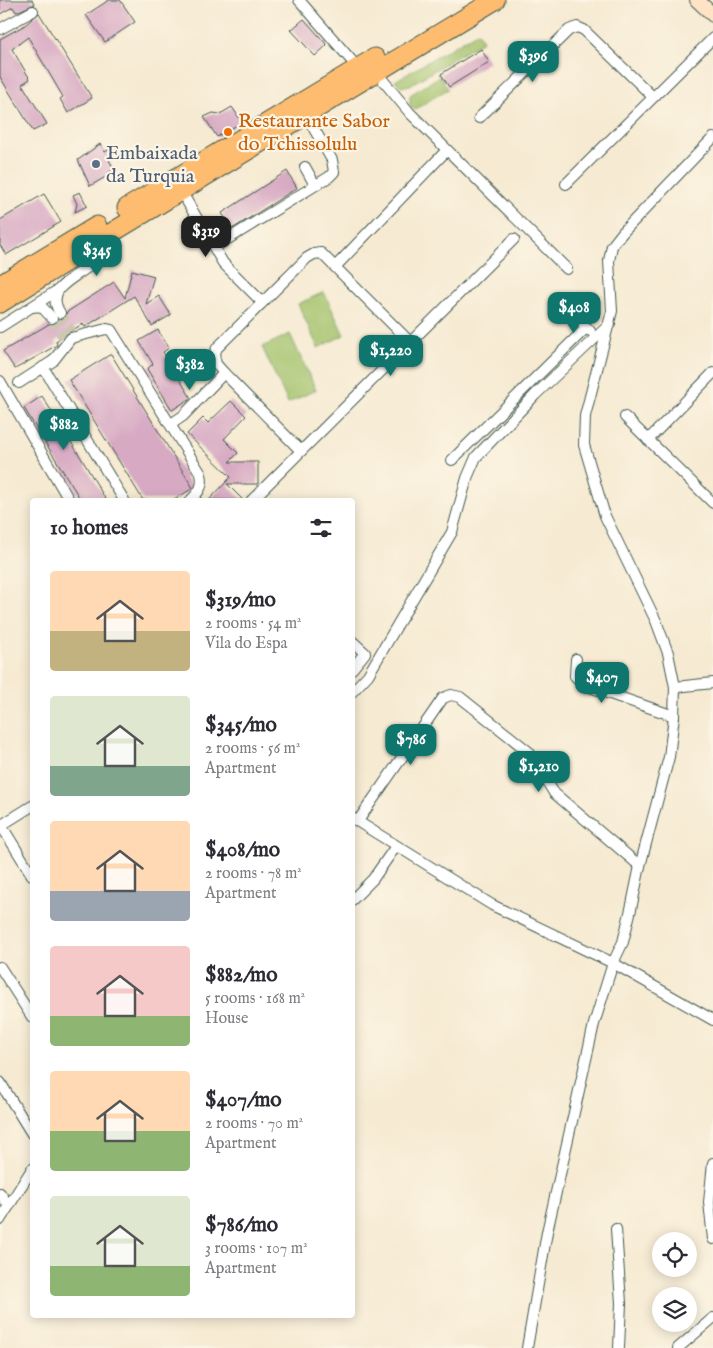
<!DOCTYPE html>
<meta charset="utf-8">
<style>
:root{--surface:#fff;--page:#f7f7f7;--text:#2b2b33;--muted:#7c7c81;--accent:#0f766e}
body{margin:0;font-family:"IM FELL English",serif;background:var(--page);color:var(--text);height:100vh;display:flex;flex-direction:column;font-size:19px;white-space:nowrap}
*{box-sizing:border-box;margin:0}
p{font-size:16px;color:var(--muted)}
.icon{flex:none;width:28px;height:28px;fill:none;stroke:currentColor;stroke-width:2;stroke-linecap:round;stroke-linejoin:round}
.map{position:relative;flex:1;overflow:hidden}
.details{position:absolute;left:30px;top:498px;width:325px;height:820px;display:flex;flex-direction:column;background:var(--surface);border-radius:5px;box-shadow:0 2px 12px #0003}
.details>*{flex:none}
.tools{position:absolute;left:652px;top:1232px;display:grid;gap:10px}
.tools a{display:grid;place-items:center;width:45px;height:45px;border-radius:50%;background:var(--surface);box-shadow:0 2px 12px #0003;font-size:25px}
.price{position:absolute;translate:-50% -42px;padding:0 11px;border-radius:10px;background:var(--accent);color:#fff;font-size:16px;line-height:32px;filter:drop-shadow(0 1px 2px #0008)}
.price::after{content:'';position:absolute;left:50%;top:30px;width:15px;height:11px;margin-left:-8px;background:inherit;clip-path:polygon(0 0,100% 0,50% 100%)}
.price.current{background:#222;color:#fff}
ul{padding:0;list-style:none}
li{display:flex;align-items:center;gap:15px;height:125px;padding:0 20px}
li span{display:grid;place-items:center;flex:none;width:140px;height:100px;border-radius:5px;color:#555}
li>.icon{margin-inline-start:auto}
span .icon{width:60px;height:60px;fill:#fffc;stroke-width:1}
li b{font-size:21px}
h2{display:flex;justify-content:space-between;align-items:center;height:60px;padding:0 20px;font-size:21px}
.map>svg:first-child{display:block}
.green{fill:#a1c169;stroke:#607f4e}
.building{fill:#d7a9c3}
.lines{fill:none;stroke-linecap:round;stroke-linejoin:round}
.street-tunnel{stroke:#cbc7b2;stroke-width:10;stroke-dasharray:10 5;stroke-linecap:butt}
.street-casing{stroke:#3f574c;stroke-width:12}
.secondary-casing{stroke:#3f574c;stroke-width:16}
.highway-casing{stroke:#3f574c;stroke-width:21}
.street{stroke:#fff;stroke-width:10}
.secondary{stroke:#fee4c5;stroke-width:14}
.highway{stroke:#fdbc6f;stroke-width:19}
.food-dot{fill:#e8710a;stroke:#fcf5e5;stroke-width:2}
.service-dot{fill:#5c6f8a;stroke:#fcf5e5;stroke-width:2}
.labels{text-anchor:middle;stroke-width:4.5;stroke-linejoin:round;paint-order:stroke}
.food-label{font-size:20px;fill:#c56008;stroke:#fcf5e5;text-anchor:start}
.service-label{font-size:20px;fill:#4e5e75;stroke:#fcf5e5;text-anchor:start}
</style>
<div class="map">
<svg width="713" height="1348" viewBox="0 0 713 1348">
<rect width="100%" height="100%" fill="#fcf5e5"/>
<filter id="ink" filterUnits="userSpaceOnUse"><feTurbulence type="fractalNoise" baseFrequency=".02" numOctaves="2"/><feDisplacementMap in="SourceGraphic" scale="10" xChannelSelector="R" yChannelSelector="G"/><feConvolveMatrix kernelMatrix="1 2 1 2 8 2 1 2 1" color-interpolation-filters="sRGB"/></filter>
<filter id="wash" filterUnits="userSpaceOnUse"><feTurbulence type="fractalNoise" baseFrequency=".0096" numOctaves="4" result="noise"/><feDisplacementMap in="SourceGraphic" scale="20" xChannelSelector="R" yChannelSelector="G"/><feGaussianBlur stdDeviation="1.12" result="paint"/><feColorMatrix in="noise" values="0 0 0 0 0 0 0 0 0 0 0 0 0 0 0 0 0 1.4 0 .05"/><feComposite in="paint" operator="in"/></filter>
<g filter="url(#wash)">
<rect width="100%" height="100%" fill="#f6ead2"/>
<!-- green -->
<g class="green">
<path d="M478,32L483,41L410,85L401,87L395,81Z"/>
<path d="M440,76L448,89L414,110L410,105V95Z"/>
<path d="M224,219L232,233L225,238L220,237L213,225Z"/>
<path d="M324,292L344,335L318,348L298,304Z"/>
<path d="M290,334L316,390L288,403L262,347Z"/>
</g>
<g id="blocks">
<!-- building -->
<g class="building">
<path d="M0,0H32L35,4L16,12L13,7L0,14Z"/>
<path d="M109,0H120L135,22L105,42L86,15Z"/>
<path d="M39,13L92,98L68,113L60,99L63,97L28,37L12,49L30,79L22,84L47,124L33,131L0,77V39L25,25Z"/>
<path d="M304,19L327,45L315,56L291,30Z"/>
<path d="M481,49L489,62L449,87L441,74Z"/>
<path d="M232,107L242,122L217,137L204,117L213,113L220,114Z"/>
<path d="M100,144L105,152L112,148L116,156L109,160L114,169L108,173L109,175L90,186L78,160Z"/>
<path d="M287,171L297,188L232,229L222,213Z"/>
<path d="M80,192L87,206L75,212L77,204L73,195Z"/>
<path d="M44,194L61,222L6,255L0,245V220Z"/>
<path d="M132,270L154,276L146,304L159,296L171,315L152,326L134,296L85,327L83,324L69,332L56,341L57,345L15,369L3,351L49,324L56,323L59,320L65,317L67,312L114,282L125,298Z"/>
<path d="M158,330L169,348L163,352L191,398L172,410L147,369L153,364L139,341Z"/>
<path d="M111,354L193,488L174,500H143L69,380Z"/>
<path d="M42,396L83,461L106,500H81L38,431L24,408Z"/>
<path d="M231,401L246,416L224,439L238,453L229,462H258V484H227L243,500H209L231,477L187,434L203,418L208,423Z"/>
</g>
</g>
</g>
<g filter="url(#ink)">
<use href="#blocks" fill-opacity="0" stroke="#3f574c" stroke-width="1"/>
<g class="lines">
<!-- street-tunnel -->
<g class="street-tunnel">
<path d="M60,313L71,331"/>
<path d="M52,318L63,337"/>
</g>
<!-- street casing -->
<g class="street-casing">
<g id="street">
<path d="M299,0L358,68"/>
<path d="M0,29L33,11"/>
<path d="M376,72L410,113L567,269"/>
<path d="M479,118L569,30L577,27L584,30L653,97"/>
<path d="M305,167L315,185"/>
<path d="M566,184L713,38"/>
<path d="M181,191L223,263L262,302"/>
<path d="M215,247L329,177L334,172L332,160L306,115"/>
<path d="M336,266L447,150"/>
<path d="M32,307L41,306L52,318"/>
<path d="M571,312L590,331"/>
<path d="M60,313C42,285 82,277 97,259C102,253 104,246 107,238"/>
<path d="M0,327L58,290"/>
<path d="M43,367L124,500"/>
<path d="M0,381L69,500"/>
<path d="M19,383L53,361L71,338L106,329L111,330L201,474C204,486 199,492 191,500"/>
<path d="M625,417L713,503"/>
<path d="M171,424L183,416L224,373"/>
<path d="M648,440L713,373"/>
<path d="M301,451L224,373L216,364L214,355L217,348L307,258L314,254L321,253L409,341"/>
<path d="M452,460L586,328"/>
<path d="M252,500L514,239"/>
<path d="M352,641L365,653L352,669"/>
<path d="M576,659L575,676L584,685L674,716"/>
<path d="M675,687L713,683"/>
<path d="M352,692L368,675L452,532L467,478L476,457L535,395L610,324"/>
<path d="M352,818L492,905L613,963L713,1020"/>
<path d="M358,821L443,698L451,695L460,697L529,752L554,793L640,866"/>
<path d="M1,825L32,875"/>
<path d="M0,826L32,806"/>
<path d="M352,900L373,879L396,846"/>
<path d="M0,967L32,1017"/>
<path d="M0,1082L32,1134"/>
<path d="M713,1163L709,1202L713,1239"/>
<path d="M0,1193L9,1206"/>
<path d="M0,1220L32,1169"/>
<path d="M616,1229L621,1303L619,1348"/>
<path d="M527,1348L547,1232L594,1024L613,963L623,942L631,909L640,866L669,757L674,716L675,687L668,653L656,621L605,516L584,445L585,416L612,311L609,261L612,246L623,232L713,138"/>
<path d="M678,1348L713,1318"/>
</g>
</g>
<!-- secondary casing -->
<g class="secondary-casing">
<path id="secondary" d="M697,0L713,15"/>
</g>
<!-- highway casing -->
<g class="highway-casing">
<g id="highway">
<path d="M127,208L375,58"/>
<path d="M0,285L97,226"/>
<path d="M0,303L108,235L495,0"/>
</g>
</g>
<!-- street -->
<use href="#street" class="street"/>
<!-- secondary -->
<use href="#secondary" class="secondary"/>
<!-- highway -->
<use href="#highway" class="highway"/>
</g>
</g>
<!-- markers -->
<circle class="food-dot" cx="228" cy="132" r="5"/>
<circle class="service-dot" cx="96" cy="164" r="5"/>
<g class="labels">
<!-- food labels -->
<g class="food-label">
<text x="238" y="127">Restaurante Sabor<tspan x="238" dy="23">do Tchissolulu</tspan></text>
</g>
<!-- service labels -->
<g class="service-label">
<text x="106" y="159">Embaixada<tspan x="106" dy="23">da Turquia</tspan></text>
</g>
</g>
</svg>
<div class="tools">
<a><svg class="icon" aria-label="locate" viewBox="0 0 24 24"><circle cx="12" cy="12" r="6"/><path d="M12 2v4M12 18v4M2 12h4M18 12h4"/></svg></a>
<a><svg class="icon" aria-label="layers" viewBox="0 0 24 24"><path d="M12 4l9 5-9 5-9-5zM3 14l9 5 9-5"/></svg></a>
</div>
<b class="price" style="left:533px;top:83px">$396</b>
<b class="price current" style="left:206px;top:258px">$319</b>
<b class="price" style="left:97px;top:277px">$345</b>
<b class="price" style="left:574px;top:334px">$408</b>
<b class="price" style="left:391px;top:377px">$1,220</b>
<b class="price" style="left:190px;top:391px">$382</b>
<b class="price" style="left:64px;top:451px">$882</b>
<b class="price" style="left:602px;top:704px">$407</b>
<b class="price" style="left:411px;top:766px">$786</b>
<b class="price" style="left:539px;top:793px">$1,210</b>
<section class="details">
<h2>10 homes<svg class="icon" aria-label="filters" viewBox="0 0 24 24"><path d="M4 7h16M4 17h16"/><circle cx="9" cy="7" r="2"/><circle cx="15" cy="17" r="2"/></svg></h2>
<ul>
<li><span style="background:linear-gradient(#ffd9b3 60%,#c2b280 0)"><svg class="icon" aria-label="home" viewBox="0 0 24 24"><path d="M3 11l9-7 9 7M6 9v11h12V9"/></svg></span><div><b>$319/mo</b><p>2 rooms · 54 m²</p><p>Vila do Espa</p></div></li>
<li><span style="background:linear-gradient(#dfe7d0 70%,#7fa58c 0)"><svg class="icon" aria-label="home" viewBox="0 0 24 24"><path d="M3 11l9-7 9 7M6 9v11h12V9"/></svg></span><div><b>$345/mo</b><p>2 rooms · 56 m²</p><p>Apartment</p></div></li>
<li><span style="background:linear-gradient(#ffd9b3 70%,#9aa5b1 0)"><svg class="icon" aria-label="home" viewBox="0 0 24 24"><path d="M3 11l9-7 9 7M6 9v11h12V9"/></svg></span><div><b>$408/mo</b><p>2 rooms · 78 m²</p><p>Apartment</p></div></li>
<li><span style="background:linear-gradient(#f6c9c9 70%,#8fb573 0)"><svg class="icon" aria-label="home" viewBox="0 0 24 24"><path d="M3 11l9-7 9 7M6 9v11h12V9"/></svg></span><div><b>$882/mo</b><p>5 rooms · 168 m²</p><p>House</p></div></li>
<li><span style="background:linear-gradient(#ffd9b3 60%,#8fb573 0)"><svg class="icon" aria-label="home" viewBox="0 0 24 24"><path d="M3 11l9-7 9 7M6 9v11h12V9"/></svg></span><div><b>$407/mo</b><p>2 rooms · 70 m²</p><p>Apartment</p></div></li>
<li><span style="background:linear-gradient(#dfe7d0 70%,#8fb573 0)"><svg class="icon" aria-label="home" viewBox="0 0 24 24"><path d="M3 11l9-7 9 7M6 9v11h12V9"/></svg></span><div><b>$786/mo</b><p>3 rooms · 107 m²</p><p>Apartment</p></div></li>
</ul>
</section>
</div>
